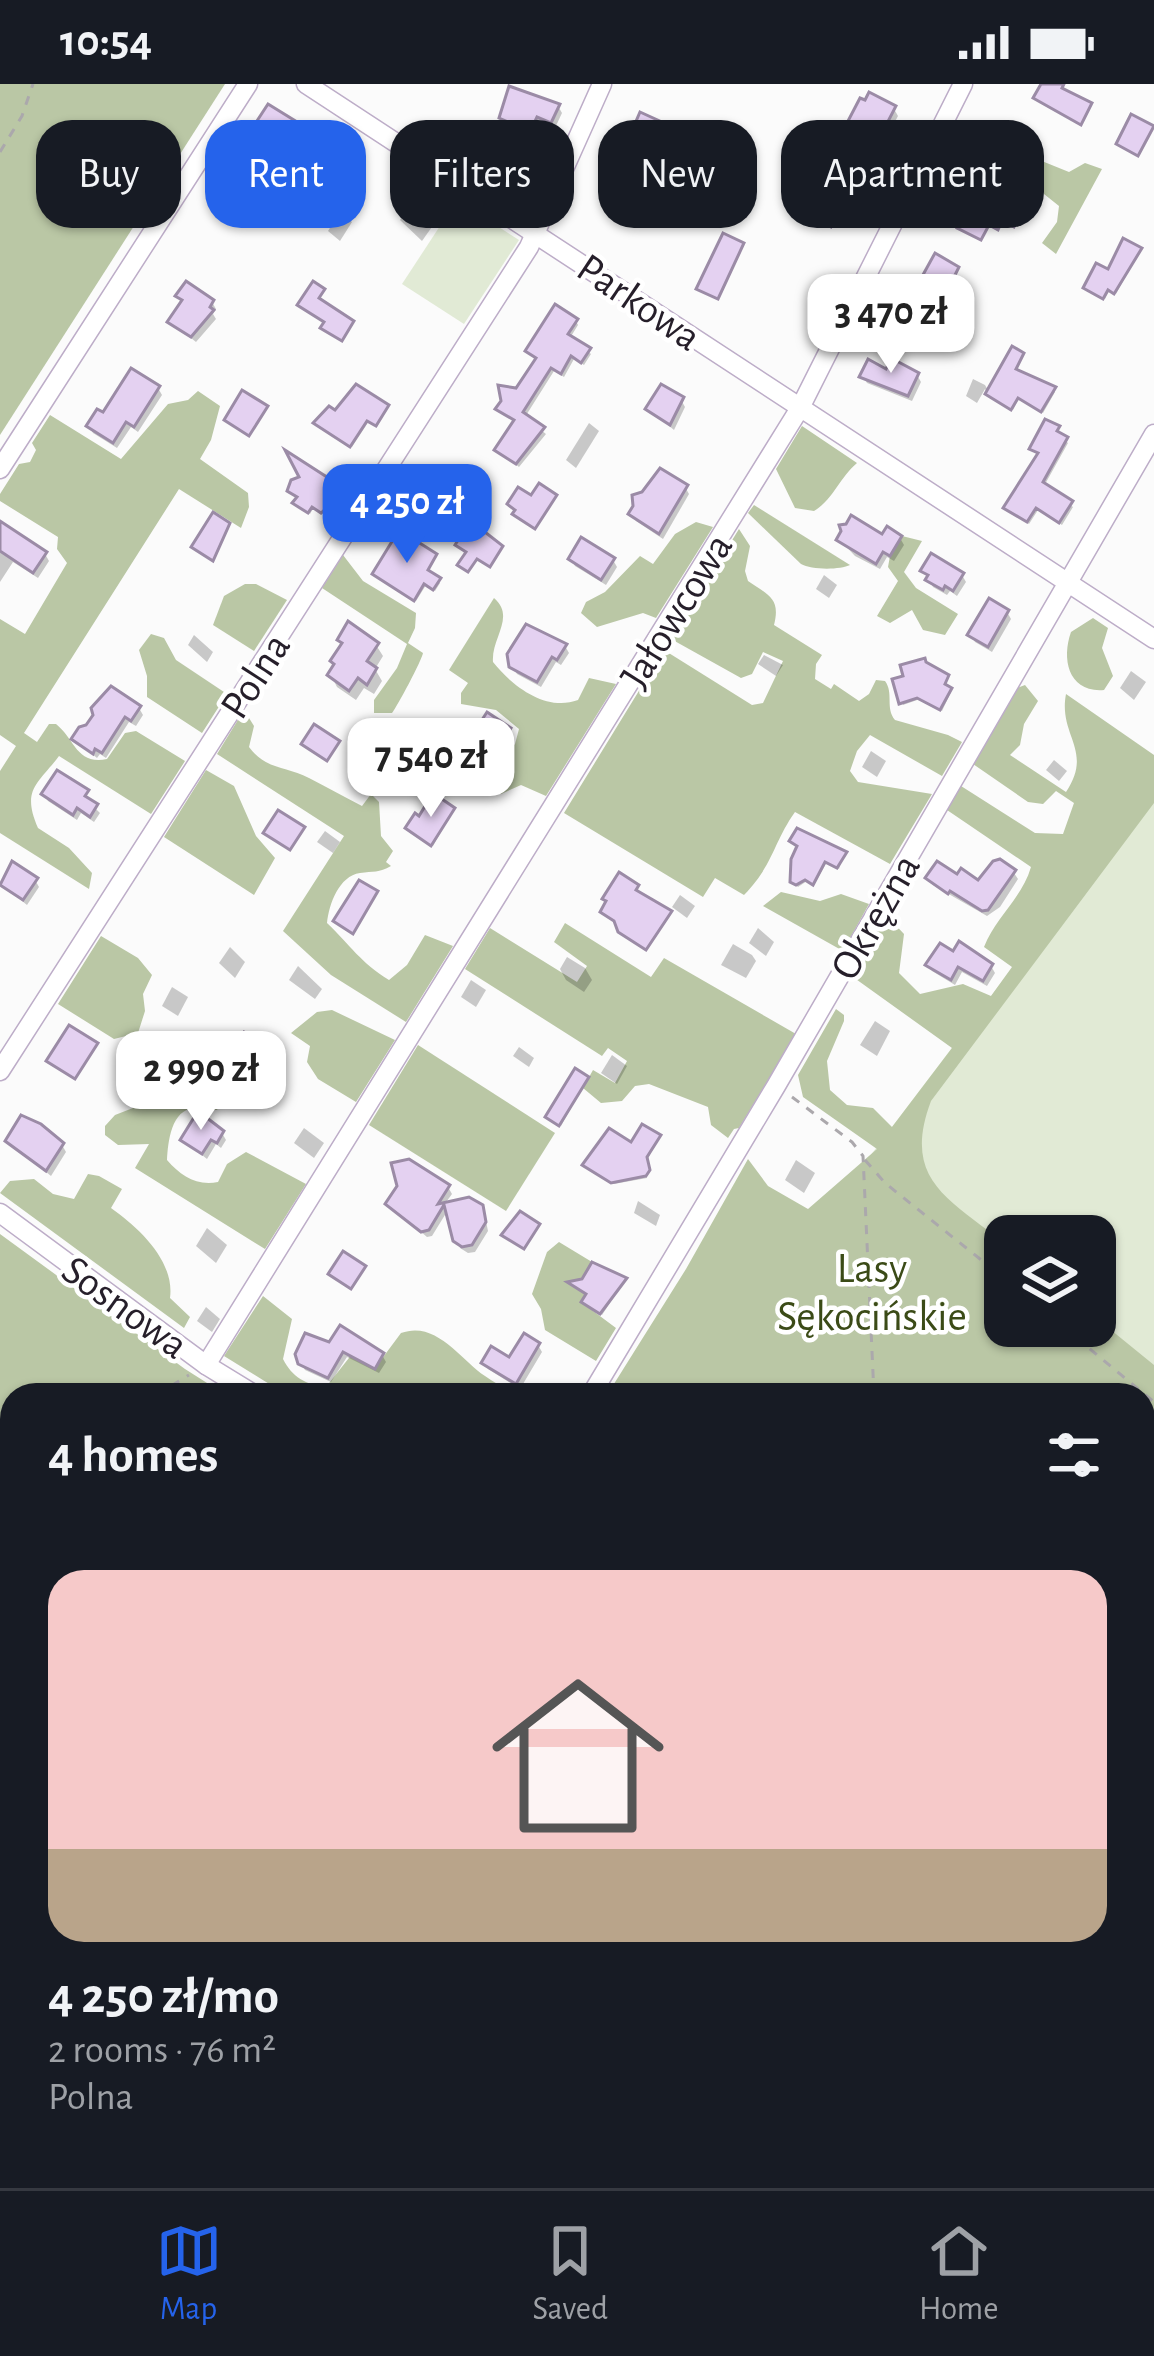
<!DOCTYPE html>
<meta charset="utf-8">
<style>
:root{--surface:#171b24;--page:#242831;--text:#f1f3f6;--muted:#9ea1a6;--line:#363941;--accent:#2563eb}
body{margin:0;font-family:"Alegreya Sans",sans-serif;background:var(--page);color:var(--text);height:100vh;display:flex;flex-direction:column;font-size:45px;white-space:nowrap}
*{box-sizing:border-box;margin:0}
p{font-size:39px;color:var(--muted)}
.icon{flex:none;width:66px;height:66px;fill:none;stroke:currentColor;stroke-width:2;stroke-linecap:round;stroke-linejoin:round}
.map{position:relative;flex:1;overflow:hidden}
.panel{position:absolute;left:0px;top:1299px;width:1155px;height:807px;display:flex;flex-direction:column;background:var(--surface);border-radius:36px 36px 0 0;box-shadow:0 3px 9px #0004}
.panel>*{flex:none}
.guide{position:absolute;left:36px;top:36px;width:1083px;height:108px;display:flex;gap:24px}
.tools{position:absolute;left:984px;top:1131px;display:grid;gap:24px}
.tools a{display:grid;place-items:center;width:132px;height:132px;border-radius:24px;background:var(--surface);box-shadow:0 3px 9px #0004;font-size:60px}
.price{position:absolute;translate:-50% -102px;padding:0 27px;border-radius:24px;background:#fff;color:#222;font-size:39px;line-height:78px;filter:drop-shadow(0 3px 6px #0008)}
.price::after{content:'';position:absolute;left:50%;top:72px;width:36px;height:27px;margin-left:-18px;background:inherit;clip-path:polygon(0 0,100% 0,50% 100%)}
.price.on{background:var(--accent);color:#fff}
ul{padding:0;list-style:none}
li{display:grid;align-content:center;gap:24px;height:636px;padding:0 48px}
li+li{border-top:3px solid var(--line)}
li span{display:grid;place-items:center;height:372px;border-radius:36px;color:#555}
li>.icon{margin-inline-start:auto}
span .icon{width:216px;height:216px;fill:#fffc;stroke-width:1}
li b{font-size:51px}
h2{display:flex;justify-content:space-between;align-items:center;height:144px;padding:0 48px;font-size:51px}
.chip{padding:0 42px;border-radius:36px;background:var(--surface);box-shadow:0 3px 9px #0004;font-size:42px;line-height:108px}
.chip.on{background:var(--accent);color:#fff}
.status{display:flex;justify-content:space-between;align-items:center;height:84px;padding:0 60px;background:var(--surface);direction:ltr}
.status svg{height:33px;fill:currentColor}
.menu{display:flex;justify-content:space-around;align-items:center;height:168px;border-top:3px solid var(--line);background:var(--surface);font-size:33px;color:var(--muted)}
.menu a{display:grid;justify-items:center;gap:6px}
.menu .on{color:var(--accent)}
.map>svg:first-child{display:block}
.green{fill:#e1ead5}
.forest{fill:#bac7a5}
.shadow{fill:#0003}
.building{fill:#e4d1f1;stroke:#9b8ba6;stroke-width:3}
.lines{fill:none;stroke-linecap:round;stroke-linejoin:round}
.minor-casing{stroke:#bdadc8;stroke-width:21}
.path{stroke:#aba8ac;stroke-width:3;stroke-dasharray:9 9;stroke-linecap:butt}
.minor{stroke:#fff;stroke-width:18}
.labels{text-anchor:middle;stroke-width:9;stroke-linejoin:round;paint-order:stroke}
.street-label{font-size:42px;fill:#261f2a;stroke:#fff}
.park-label{font-size:42px;fill:#3b4b17;stroke:#fff}
</style>
<div class="status"><b>10:54</b><svg viewBox="0 0 49 12"><path d="M0 12V9h3v3zM5 12V6h3v6zM10 12V3h3v9zM15 12V0h3v12zM26 1h20v11H26zM47 4h2v5h-2z"/></svg></div>
<div class="map">
<svg width="1154" height="2104" viewBox="0 0 1154 2104">
<rect width="100%" height="100%" fill="#fbfbfb"/>
<!-- green -->
<g class="green">
<path d="M457,116L519,156L464,240L402,200Z"/>
<path d="M1154,697V1304L1095,1242V1152H1005V1180L870,1072Z"/>
</g>
<!-- forest -->
<g class="forest">
<path d="M0,0H225L0,351Z"/>
<path d="M1022,69L1069,88L1085,79L1102,85L1056,170L1042,159L1057,138L1059,122L1044,110L1043,94L1011,77Z"/>
<path d="M198,307L220,322L211,356L200,375L248,409L249,423L241,444L179,405L24,649L37,658L49,640H56C75,655 76,681 107,675L125,649L136,647L185,677L151,730L59,672C38,700 21,705 38,744L69,764L92,789L89,805L0,749V687L16,662L0,651V535L25,550L67,479L57,465L58,453L0,417V410L19,380L30,378L36,366L32,359L50,331L121,375L168,320L188,316Z"/>
<path d="M802,342L857,379C840,393 833,416 814,427L795,424L776,385Z"/>
<path d="M754,421L850,481C840,486 811,486 801,480L748,429Z"/>
<path d="M696,438L713,443L656,534L643,529L597,543L581,529L586,518L605,508L640,472L653,480L675,450Z"/>
<path d="M739,445L750,462L745,487L748,497C768,511 781,514 774,541L822,571L816,580L815,595L831,605L834,600L859,617L869,610L876,596L885,597C894,609 885,624 895,636L948,651L962,658L942,692L870,651L857,667L850,687L858,698L932,710L890,780L795,728C773,759 774,780 744,811L715,794L703,813L564,729L664,566L752,621L763,619L783,577L763,568L752,590L741,594L671,555Z"/>
<path d="M902,452L922,457L904,488L916,504L958,530L945,551L923,546L912,526L890,539L877,532L898,497L888,483L890,472Z"/>
<path d="M343,471L363,497L416,529L415,544L408,559L423,569C422,576 397,623 392,629H374V616L397,584L407,560L322,504Z"/>
<path d="M245,500H256L287,516L254,567L213,541L224,512Z"/>
<path d="M494,514C516,533 491,554 493,578C512,602 546,628 578,616L589,594L616,600L546,712L521,701L501,710L446,685L450,677L459,673L498,680L515,660L519,645L496,626L461,620V609L468,599L449,586Z"/>
<path d="M1093,534L1108,544L1102,564L1113,592L1104,606C1069,609 1061,576 1071,548Z"/>
<path d="M151,550L164,554L176,576L227,610L202,649L147,613V592L139,566Z"/>
<path d="M1025,601L1038,617L1024,640L1020,661L1010,671L1066,708C1094,666 1058,652 1066,610L1154,671V719L931,1017C901,1097 950,1115 1005,1160V1242H1095V1233L1154,1281V2104H0V1150L185,1285L226,1311H12V2094H1143V1311H607L686,1185L748,1075L768,1102L808,1125L877,1065L803,1013L798,991L836,925L844,931V937L827,977L830,1006L847,1021L873,1024L892,1043L952,964L853,893L887,832L904,850L899,889L920,910L963,900L991,912L1012,883L984,863C996,833 1022,814 1031,783L947,726L961,702L1035,749L1063,750L1074,719L1056,707L1043,720L1028,718L973,680L1017,604Z"/>
<path d="M244,626L254,642L249,663C266,686 286,682 309,694C327,703 344,713 362,722L371,710L379,718L381,752L393,767L386,778L391,782C379,789 373,787 360,789C339,792 329,820 327,839C350,861 361,879 389,896L407,881L425,851L453,862L406,938L331,891L283,847L344,752L217,670Z"/>
<path d="M206,686L234,702L256,752L275,774L254,811L164,753Z"/>
<path d="M781,808L820,817L841,810L869,820L843,867L763,822Z"/>
<path d="M565,839L651,893L664,874L796,950L739,1044L734,1045L728,1054L711,1041L708,1023L649,1000L635,1002L622,1017L601,1019L583,1004L593,986L615,999L627,977L608,964L602,972L465,885L490,844L577,898L587,882L554,858Z"/>
<path d="M101,852L138,874L152,891L143,910L145,927L138,949L114,955L58,920Z"/>
<path d="M332,926L395,956L356,1018L318,995L307,978L310,962L291,949L317,928Z"/>
<path d="M418,961L555,1049L506,1127L369,1041Z"/>
<path d="M143,973L220,1021L217,1026C209,1026 202,1023 195,1024C171,1025 168,1058 167,1076C181,1092 196,1102 218,1098L227,1080L246,1068L306,1100L265,1165L135,1084L149,1060L118,1061L105,1051V1042L115,1031L133,1024C140,1003 125,992 143,973Z"/>
<path d="M88,1090L99,1092L122,1105L111,1124C139,1144 175,1177 170,1214L190,1233L184,1244L0,1109L10,1097L34,1095L53,1110L74,1115Z"/>
<path d="M559,1158L592,1178L577,1204L586,1210L581,1218L616,1244L596,1277L545,1246L541,1225L532,1210L547,1168Z"/>
<path d="M263,1212L292,1235L283,1275C292,1293 306,1301 326,1303L360,1260L364,1278L375,1284L401,1249C436,1236 460,1275 485,1292C500,1303 513,1308 531,1311H287L224,1272Z"/>
</g>
<!-- shadow -->
<g class="shadow">
<path d="M558,22L562,29L555,44L541,38L534,53L506,41L502,34Z"/>
<path d="M894,25L898,32L884,58L855,43L851,37Z"/>
<path d="M662,41L666,48L642,102L652,112L644,130L640,128L636,135L612,115L632,71L628,63Z"/>
<path d="M410,120L434,140L422,157L400,136Z"/>
<path d="M340,128L352,138L340,157L328,147Z"/>
<path d="M1140,166L1116,210L1109,207L1105,215L1088,207Z"/>
<path d="M957,185L931,241L904,227L914,213Z"/>
<path d="M179,213L212,218L216,225L213,230L216,235L196,258L171,238L183,220Z"/>
<path d="M576,237L578,241L570,254L591,270L584,281L574,275L564,293L554,287L525,333L546,350L519,383L498,366L516,338L499,325L518,308L538,277L529,267Z"/>
<path d="M1022,271L1016,289L1055,308L1043,329L1019,314L1013,326L989,312L985,305L977,319L966,312L973,295L985,301L989,308Z"/>
<path d="M888,289L917,291L921,298L912,317L867,299L863,292Z"/>
<path d="M158,304L162,311L138,348L131,343L117,364L93,349L89,342Z"/>
<path d="M681,316L685,323L674,346L649,325Z"/>
<path d="M387,323L377,343L369,337L352,363L317,341Z"/>
<path d="M589,339L599,347L576,384L566,376Z"/>
<path d="M1058,344V351L1068,359L1044,402L1073,423L1062,441L1038,426L1029,440L1007,424L1040,371L1032,365Z"/>
<path d="M293,375L345,409L346,410L324,430L314,423L310,430L297,422L303,394Z"/>
<path d="M685,403L689,410L663,455L636,437L632,430Z"/>
<path d="M0,451L45,470L49,477L38,494L13,478L0,498Z"/>
<path d="M900,454L904,461L894,477L887,473L880,485L855,472L840,456Z"/>
<path d="M435,473L427,489L440,499L435,507L426,501L416,517L376,493Z"/>
<path d="M571,475L613,476L617,483L606,501L575,482Z"/>
<path d="M924,487L962,491L966,498L957,512L950,507L947,511L933,503Z"/>
<path d="M824,491L837,501L829,514L816,505Z"/>
<path d="M1007,528L1011,535L992,568L975,558L971,551Z"/>
<path d="M194,551L213,568L207,578L188,561Z"/>
<path d="M376,561L383,572L375,585L382,597L374,610L364,604L356,616L337,603L331,591Z"/>
<path d="M565,562L569,569L561,581L556,578L541,603L517,590L512,582Z"/>
<path d="M764,571L783,581L776,592L758,580Z"/>
<path d="M1131,587L1146,598L1134,616L1120,604Z"/>
<path d="M947,593L944,603L951,608L942,627L920,615L903,621L896,597Z"/>
<path d="M139,624L143,631L136,642L129,638L106,674L100,670L97,674L75,656Z"/>
<path d="M364,667L379,678L373,687L359,676Z"/>
<path d="M871,667L886,677L877,693L862,683Z"/>
<path d="M1054,676L1067,687L1059,697L1046,686Z"/>
<path d="M86,708L89,718L100,729L94,738L81,729L77,736L48,717L44,710Z"/>
<path d="M453,726L433,762L410,747Z"/>
<path d="M325,747L340,758L333,769L317,758Z"/>
<path d="M844,770L839,785L827,778L814,801L807,797L798,803L793,798L794,775Z"/>
<path d="M1014,789L1018,795L1000,823L987,832L933,801L929,794L979,800Z"/>
<path d="M35,796L39,803L27,821L1,800Z"/>
<path d="M680,811L695,822L687,834L672,823Z"/>
<path d="M758,844L774,858L766,872L749,859Z"/>
<path d="M733,860L752,871L756,877L746,894L721,881Z"/>
<path d="M230,863L245,878L235,894L219,879Z"/>
<path d="M567,873L585,884L592,896L584,908L566,896L560,885Z"/>
<path d="M928,881L991,882L995,889L987,902L962,888L955,901L932,887Z"/>
<path d="M298,882L322,905L315,915L289,896Z"/>
<path d="M471,896L486,906L476,923L461,913Z"/>
<path d="M172,903L188,913L178,932L162,922Z"/>
<path d="M875,937L890,947L877,972L860,961Z"/>
<path d="M519,963L534,974L529,983L513,972Z"/>
<path d="M612,971L627,982L617,1000L601,989Z"/>
<path d="M587,995L561,1042L550,1035Z"/>
<path d="M304,1044L324,1059L314,1074L294,1059Z"/>
<path d="M222,1049L226,1056L221,1064L216,1060L207,1075L183,1056Z"/>
<path d="M658,1054L647,1077V1094L614,1100L587,1083Z"/>
<path d="M8,1057L62,1061L66,1068L51,1092Z"/>
<path d="M796,1076L815,1089L804,1109L785,1096Z"/>
<path d="M448,1103L452,1110L444,1121L480,1124L485,1132L488,1147L475,1168L468,1169L460,1164L448,1126L432,1152L427,1153L388,1120Z"/>
<path d="M638,1117L660,1131L656,1142L634,1129Z"/>
<path d="M207,1144L227,1161L216,1179L196,1162Z"/>
<path d="M625,1196L602,1231L585,1221L584,1218Z"/>
<path d="M206,1223L220,1235L212,1248L197,1237Z"/>
<path d="M306,1253L382,1271L386,1278L379,1289L347,1273L331,1298L305,1286L301,1279Z"/>
<path d="M538,1261L542,1268L520,1305L488,1285L484,1279L510,1277Z"/>
</g>
<!-- building -->
<g class="building">
<path d="M1041,0H1064L1062,4L1092,19L1081,41L1033,14Z"/>
<path d="M509,2L560,20L551,39L537,33L530,48L499,34Z"/>
<path d="M869,8L896,22L880,53L848,37L860,14L865,16Z"/>
<path d="M268,20L302,41L287,64L253,43Z"/>
<path d="M640,28L664,39L638,97L651,103L640,125L636,123L632,131L608,115L631,66L625,63Z"/>
<path d="M1131,30L1154,42L1138,72L1116,60Z"/>
<path d="M990,96L1016,110L1012,118L1023,124L1014,143L1002,137L998,146L989,141L981,156L957,144L965,127L973,131Z"/>
<path d="M813,97L837,109L840,102L862,113L852,132L839,125L831,143L798,126Z"/>
<path d="M723,149L744,159L718,215L696,205Z"/>
<path d="M1123,154L1142,164L1114,210L1108,206L1103,215L1083,204L1096,179L1108,185Z"/>
<path d="M935,169L959,183L930,241L899,224L909,206L913,209Z"/>
<path d="M186,197L214,216L210,223L214,226L191,253L167,238L182,216L175,212Z"/>
<path d="M313,197L325,205L319,214L354,237L342,257L320,244L324,238L297,221Z"/>
<path d="M555,220L578,235L568,250L591,264L581,279L571,272L561,290L551,284L523,328L545,343L516,380L494,366L514,336L495,325L501,317L498,301L516,304L536,274L525,267Z"/>
<path d="M1012,262L1024,269L1016,285L1056,303L1041,328L1018,314L1011,326L985,310Z"/>
<path d="M891,274L919,289L908,312L859,293L868,275L886,285Z"/>
<path d="M131,284L160,302L134,343L126,338L113,359L86,342L97,325L103,328Z"/>
<path d="M356,300L389,321L376,342L367,337L350,363L313,339L329,322L335,326Z"/>
<path d="M661,300L684,313L670,341L645,325Z"/>
<path d="M242,306L268,322L249,352L224,336Z"/>
<path d="M1045,335L1060,342L1057,347L1068,353L1043,398L1073,417L1059,439L1036,424L1027,438L1003,424L1038,369L1029,365Z"/>
<path d="M285,366L347,406L321,429L312,423L308,429L292,419L297,413L287,407L291,396L299,393Z"/>
<path d="M660,384L688,401L659,450L628,430L633,422L632,411L642,408Z"/>
<path d="M539,399L557,411L535,445L512,430L515,426L507,420L518,403L531,411Z"/>
<path d="M213,428L230,439L213,477L191,463Z"/>
<path d="M851,431L882,450L887,442L902,452L890,472L883,468L876,480L836,456L841,447L839,441L846,440Z"/>
<path d="M0,437L47,468L33,489L0,467Z"/>
<path d="M465,445L476,452L481,445L503,462L490,483L477,475L468,488L457,481L466,468L455,461Z"/>
<path d="M399,446L437,470L428,486L441,494L433,506L424,500L414,517L372,490Z"/>
<path d="M581,453L615,474L601,496L568,475Z"/>
<path d="M931,469L964,489L953,507L945,502L943,506L925,496L928,491L920,487Z"/>
<path d="M989,514L1009,526L988,563L967,551Z"/>
<path d="M348,537L379,559L367,577L377,584L367,601L358,594L349,607L327,591L334,580L330,577L342,559L337,556Z"/>
<path d="M526,540L567,560L557,576L552,573L537,598L509,583L507,570Z"/>
<path d="M925,574L926,578L949,591L945,600L952,604L940,626L917,614L899,620L892,595L903,592L900,581Z"/>
<path d="M111,602L141,622L131,637L125,633L102,669L95,665L93,670L71,655L79,643L86,641L93,631L91,624Z"/>
<path d="M487,628L511,644L496,668L469,656Z"/>
<path d="M314,640L340,657L327,677L301,660Z"/>
<path d="M57,686L89,706L85,712L98,720L90,733L77,724L73,731L41,710Z"/>
<path d="M433,709L455,724L431,762L405,744L415,729L419,732Z"/>
<path d="M278,726L305,743L290,766L263,749Z"/>
<path d="M797,744L847,768L837,784L825,778L813,801L805,796L796,801L790,798L791,775L797,762L789,757Z"/>
<path d="M1000,775L1016,786L988,826L982,827L950,807L948,810L925,794L937,777L957,790L961,784L978,796L993,777Z"/>
<path d="M12,777L38,794L23,816L0,801Z"/>
<path d="M619,788L639,801L636,806L672,827L646,866L618,848L614,837L600,828L606,817L602,815Z"/>
<path d="M359,796L378,807L353,850L333,837Z"/>
<path d="M959,857L993,880L983,897L958,883L951,896L925,881L940,859L953,867Z"/>
<path d="M69,941L98,959L75,995L46,977Z"/>
<path d="M244,948L276,968L270,979L275,983L267,997L261,993L256,1001L236,988L232,994L192,969L200,956L228,974Z"/>
<path d="M575,984L589,993L559,1042L545,1033Z"/>
<path d="M198,1027L224,1047L217,1059L211,1056L202,1070L180,1056Z"/>
<path d="M21,1031L41,1040L64,1059L46,1087L5,1057Z"/>
<path d="M642,1040L661,1051L647,1073L650,1086L646,1092L611,1099L582,1081L609,1044L631,1058Z"/>
<path d="M409,1075L450,1101L438,1120L469,1113L483,1121L486,1138L472,1161L462,1163L453,1157L444,1121L429,1146L421,1148L385,1120L397,1102L391,1079Z"/>
<path d="M520,1127L540,1140L524,1165L501,1151Z"/>
<path d="M343,1167L366,1182L351,1205L328,1190Z"/>
<path d="M592,1178L627,1194L600,1230L581,1218L586,1210L567,1198L582,1195Z"/>
<path d="M340,1241L384,1269L375,1285L343,1268L328,1294L298,1280L295,1270L305,1249L329,1258Z"/>
<path d="M524,1249L540,1259L516,1300L481,1279L491,1262L509,1273Z"/>
</g>
<g class="lines">
<!-- minor casing -->
<g class="minor-casing">
<g id="minor">
<path d="M306,0L1154,555"/>
<path d="M0,385L248,0"/>
<path d="M0,987L529,163L602,0"/>
<path d="M0,1129L206,1281L255,1311"/>
<path d="M206,1281L800,324L963,0"/>
<path d="M591,1311L776,1002L1154,350"/>
</g>
</g>
<!-- path -->
<g class="path">
<path d="M0,68L22,32L33,0"/>
<path d="M792,1013L852,1058L863,1072L874,1311"/>
<path d="M865,1076L885,1099L1005,1195"/>
<path d="M1062,1242L1154,1318"/>
<path d="M156,1311L189,1291"/>
<path d="M0,1368L12,1367"/>
<path d="M0,1568L12,1577"/>
<path d="M1143,1573L1154,1581"/>
<path d="M1143,1945L1154,1952"/>
<path d="M687,2094L689,2104"/>
<path d="M908,2094L909,2104"/>
<path d="M124,2104L129,2094"/>
</g>
<!-- minor -->
<use href="#minor" class="minor"/>
</g>
<g class="labels">
<!-- street labels -->
<g class="street-label">
<text transform="translate(640 217) rotate(34)" y="15">Parkowa</text>
<text transform="translate(675 526) rotate(-58)" y="15">Jałowcowa</text>
<text transform="translate(254 591) rotate(-57)" y="15">Polna</text>
<text transform="translate(874 832) rotate(-60)" y="15">Okrężna</text>
<text transform="translate(126 1222) rotate(36)" y="15">Sosnowa</text>
</g>
<!-- park labels -->
<g class="park-label">
<text x="872" y="1198">Lasy<tspan x="872" dy="48">Sękocińskie</tspan></text>
</g>
</g>
</svg>
<div class="tools">
<a><svg class="icon" aria-label="layers" viewBox="0 0 24 24"><path d="M12 4l9 5-9 5-9-5zM3 14l9 5 9-5"/></svg></a>
</div>
<b class="price" style="left:891px;top:292px">3 470 zł</b>
<b class="price on" style="left:407px;top:482px">4 250 zł</b>
<b class="price" style="left:431px;top:736px">7 540 zł</b>
<b class="price" style="left:201px;top:1049px">2 990 zł</b>
<div class="guide">
<a class="chip">Buy</a>
<a class="chip on">Rent</a>
<a class="chip">Filters</a>
<a class="chip">New</a>
<a class="chip">Apartment</a>
</div>
<section class="panel">
<h2>4 homes<svg class="icon" aria-label="filters" viewBox="0 0 24 24"><path d="M4 7h16M4 17h16"/><circle cx="9" cy="7" r="2"/><circle cx="15" cy="17" r="2"/></svg></h2>
<ul>
<li><span style="background:linear-gradient(#f6c9c9 75%,#b9a48a 0)"><svg class="icon" aria-label="home" viewBox="0 0 24 24"><path d="M3 11l9-7 9 7M6 9v11h12V9"/></svg></span><div><b>4 250 zł/mo</b><p>2 rooms · 76 m²</p><p>Polna</p></div></li>
</ul>
</section>
</div>
<nav class="menu">
<a class="on"><svg class="icon" aria-label="map" viewBox="0 0 24 24"><path d="M3 6l6-2 6 2 6-2v14l-6 2-6-2-6 2zM9 4v14M15 6v14"/></svg>Map</a>
<a><svg class="icon" aria-label="saved" viewBox="0 0 24 24"><path d="M7 4h10v16l-5-4-5 4z"/></svg>Saved</a>
<a><svg class="icon" aria-label="home" viewBox="0 0 24 24"><path d="M3 11l9-7 9 7M6 9v11h12V9"/></svg>Home</a>
</nav>
